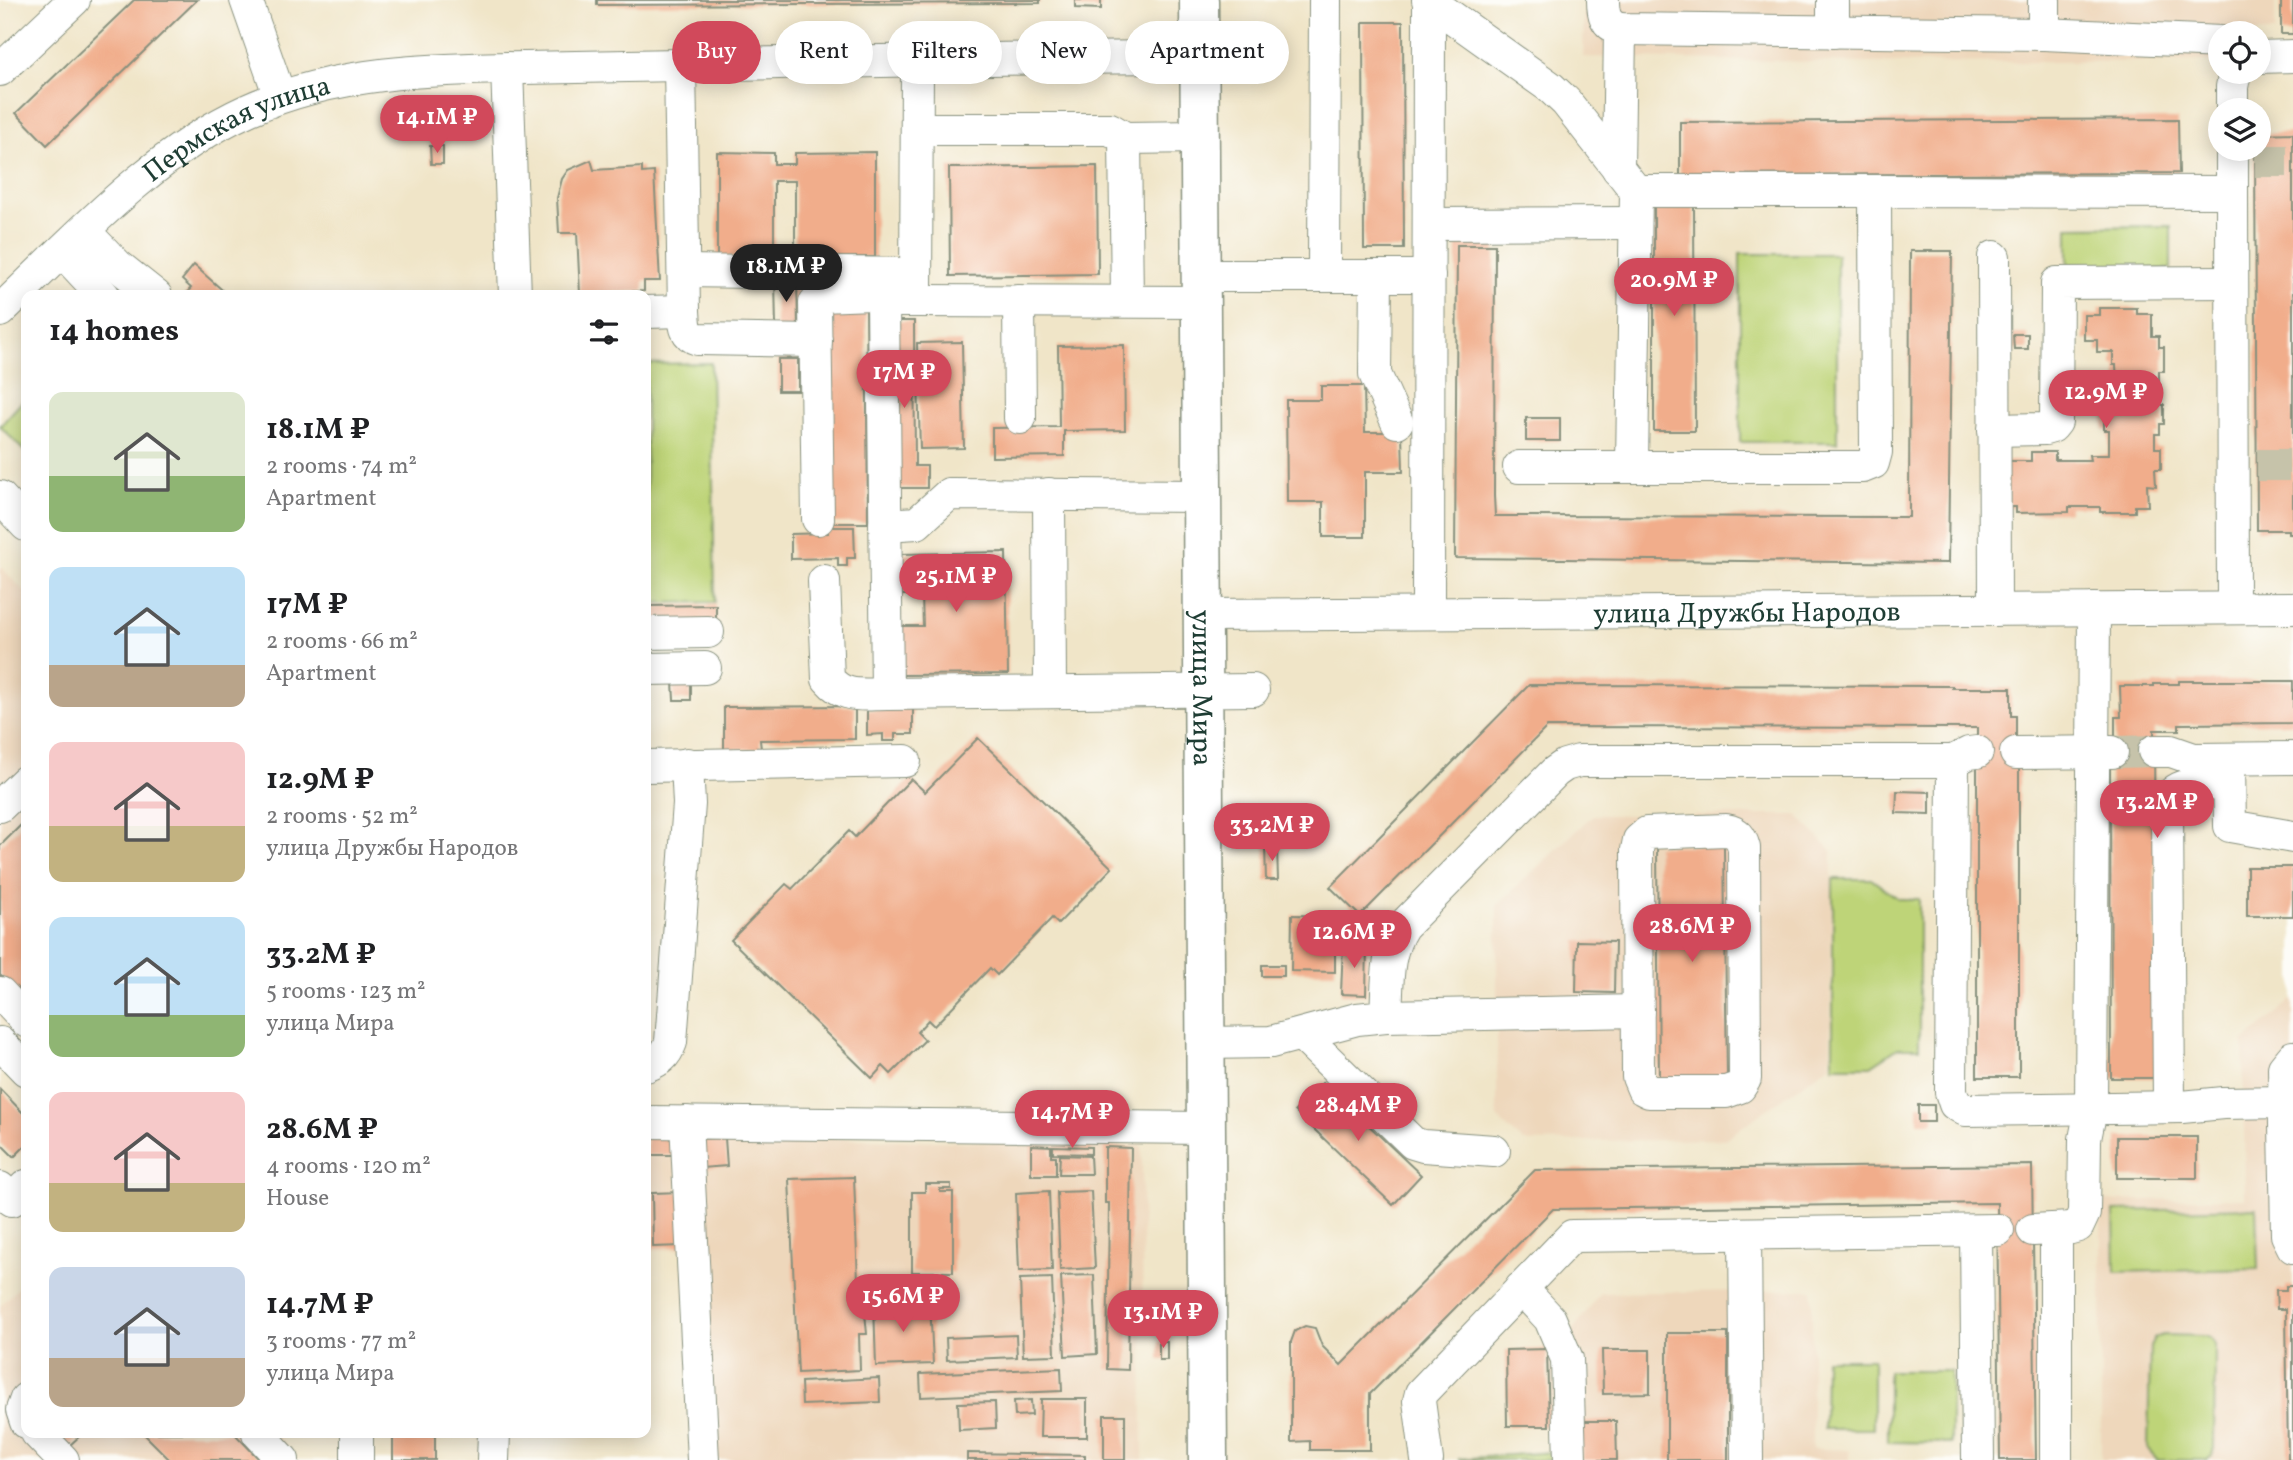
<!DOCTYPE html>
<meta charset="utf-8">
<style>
:root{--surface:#fff;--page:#f6f6f6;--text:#202124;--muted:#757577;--accent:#d1495b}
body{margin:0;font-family:Vollkorn,serif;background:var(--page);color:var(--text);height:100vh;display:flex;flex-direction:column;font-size:26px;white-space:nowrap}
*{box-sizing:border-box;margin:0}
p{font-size:23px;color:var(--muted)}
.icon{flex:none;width:38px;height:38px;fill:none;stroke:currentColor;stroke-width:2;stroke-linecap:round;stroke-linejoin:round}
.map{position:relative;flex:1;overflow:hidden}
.details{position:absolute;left:21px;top:290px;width:630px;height:1148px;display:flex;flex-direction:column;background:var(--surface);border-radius:14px;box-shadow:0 4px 18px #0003}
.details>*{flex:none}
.guide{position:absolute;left:672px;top:21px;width:665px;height:63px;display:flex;gap:14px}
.controls{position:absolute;left:2208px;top:21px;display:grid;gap:14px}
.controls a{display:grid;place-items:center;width:63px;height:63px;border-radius:50%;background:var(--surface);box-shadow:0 4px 18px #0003;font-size:35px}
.price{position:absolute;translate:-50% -60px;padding:0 16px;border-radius:24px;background:var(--accent);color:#fff;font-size:23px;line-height:46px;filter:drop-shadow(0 2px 4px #0008)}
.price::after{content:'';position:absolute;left:50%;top:42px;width:21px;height:16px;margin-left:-10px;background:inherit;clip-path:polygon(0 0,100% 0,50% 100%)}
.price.active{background:#222;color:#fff}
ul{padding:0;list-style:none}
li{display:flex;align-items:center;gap:21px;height:175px;padding:0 28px}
li span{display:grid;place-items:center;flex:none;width:196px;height:140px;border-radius:14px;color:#555}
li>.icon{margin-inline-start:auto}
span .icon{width:84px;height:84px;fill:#fffc;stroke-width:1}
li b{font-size:30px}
h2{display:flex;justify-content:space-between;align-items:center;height:84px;padding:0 28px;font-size:30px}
.tag{padding:0 24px;border-radius:32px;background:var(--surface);box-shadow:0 4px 18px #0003;font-size:24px;line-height:63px}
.tag.active{background:var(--accent);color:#fff}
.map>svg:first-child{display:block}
.built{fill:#eed7bb}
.green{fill:#bed478;stroke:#6e8856;stroke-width:2}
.building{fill:#f1ad8b}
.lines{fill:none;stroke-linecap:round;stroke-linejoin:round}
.minor-tunnel{stroke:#c6c3aa;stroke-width:32;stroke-dasharray:32 16;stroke-linecap:butt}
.minor-casing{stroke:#88917e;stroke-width:34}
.major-casing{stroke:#88917e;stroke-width:41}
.minor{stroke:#fff;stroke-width:32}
.major{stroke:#fff;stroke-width:38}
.labels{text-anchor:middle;stroke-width:5;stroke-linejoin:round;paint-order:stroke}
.street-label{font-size:28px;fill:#1f3d34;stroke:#fdfcf7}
</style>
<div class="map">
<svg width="2293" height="1460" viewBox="0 0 2293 1460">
<rect width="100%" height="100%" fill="#fdfcf7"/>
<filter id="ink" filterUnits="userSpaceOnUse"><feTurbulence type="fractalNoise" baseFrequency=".0143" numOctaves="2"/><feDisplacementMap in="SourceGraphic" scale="14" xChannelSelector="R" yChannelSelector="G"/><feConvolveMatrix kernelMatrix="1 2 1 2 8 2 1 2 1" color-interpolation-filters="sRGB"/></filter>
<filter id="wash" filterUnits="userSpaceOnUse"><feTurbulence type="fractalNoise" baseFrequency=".00686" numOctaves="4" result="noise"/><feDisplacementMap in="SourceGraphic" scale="28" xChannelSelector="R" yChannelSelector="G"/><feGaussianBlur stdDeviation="1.57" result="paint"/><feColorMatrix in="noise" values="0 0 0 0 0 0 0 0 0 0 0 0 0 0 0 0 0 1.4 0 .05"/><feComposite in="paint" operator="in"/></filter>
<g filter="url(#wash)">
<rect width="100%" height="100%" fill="#f0e5c8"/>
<!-- built -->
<g class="built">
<path d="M1584,0H2275V32L2212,33V61L1864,63L1583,57Z"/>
<path d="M0,566L26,593V1044L0,1016Z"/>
<path d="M1593,815H1797L1832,851L1830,1065L1725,1139L1524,1142L1497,1118V905Z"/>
<path d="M2293,999V1286H2287L2286,1290L2276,1291L2277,1309H2286L2288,1460H2101V1201L2245,1198L2243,1042Z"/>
<path d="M646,1134L1142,1146L1143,1460H695L682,1249L646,1250Z"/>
<path d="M25,1281L26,1433H277L296,1460H0V1306Z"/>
<path d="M1812,1290V1449L1850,1450V1460H1554L1550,1440L1549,1346L1567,1338L1600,1293Z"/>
</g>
<!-- green -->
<g class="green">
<path d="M2171,226V269L2068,270V227Z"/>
<rect x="1740" y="254" width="97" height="188"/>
<path d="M711,363L715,602L646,603V364Z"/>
<path d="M26,397V453L0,426Z"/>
<path d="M1833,879H1871L1899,899H1919V1048H1898L1871,1066H1833Z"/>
<path d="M2256,1208L2258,1269L2115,1272L2114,1211Z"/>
<path d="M2163,1335L2204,1336L2210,1338L2215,1345L2214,1448L2212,1456L2207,1460H2157L2148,1450L2150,1346L2154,1338Z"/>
<path d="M1825,1359H1873V1429H1824Z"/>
<path d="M1888,1371H1951V1443L1888,1442Z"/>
<path d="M1552,1452L1554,1460H1459V1459Z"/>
</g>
<g id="blocks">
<!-- building -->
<g class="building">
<path d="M134,0H197L47,145L16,113Z"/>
<path d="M597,0H1040V3L597,5Z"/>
<path d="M1075,0H1101V9L1075,8Z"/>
<rect x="2281" y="0" width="12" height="34"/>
<path d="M1363,22H1403L1404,249H1364Z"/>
<path d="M2178,119L2179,173L1680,175V122Z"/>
<path d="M2293,133V534H2289V530H2257L2255,149H2259V134Z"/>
<path d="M430,146H443V164H431Z"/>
<path d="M717,152L774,153V164H795V153L875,152V257H795V181H774V257H717Z"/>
<path d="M591,160L594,170L642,167V173L654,172L660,281H644V291L580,294L577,233H559L557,198L562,179L568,170Z"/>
<path d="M1097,166L1098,274L950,276L949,168Z"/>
<path d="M1654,204H1694L1695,431H1654Z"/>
<path d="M1457,245H1495L1494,496L1495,516H1508L1909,517L1910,251H1952L1948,563L1455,558Z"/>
<path d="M194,265L229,296H184L191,288L182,280Z"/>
<path d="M775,278H797L798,329H776Z"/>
<path d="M824,303H866L868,523H826Z"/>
<path d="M2099,308H2137V314H2152V336H2159V347H2164V371H2159V380H2155V395H2159L2160,405H2164V424H2160V434H2155V448H2161V469H2155L2156,486L2147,485L2148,506H2135V512H2100V507H2069V512L2016,513V507H2009L2004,461H2031V452H2055V460H2090L2089,455H2109V430H2104V394H2108V382L2117,381L2116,365H2113V352H2097V340H2084V315H2099Z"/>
<path d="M891,321H914L915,466H927V488H891Z"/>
<path d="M2013,334H2028V349H2014Z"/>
<path d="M962,342L964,448L920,449L917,343Z"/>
<path d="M1124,345L1125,430L1064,431V456L992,457V428L1059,427L1058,346Z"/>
<rect x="778" y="359" width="20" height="32"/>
<path d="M1321,386H1364L1365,432H1402L1403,472H1365V537H1323V502H1287L1286,400H1321Z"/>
<rect x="1526" y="418" width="34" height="23"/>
<path d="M828,527H854L855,558H847V566H838V558L791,559V534L828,533Z"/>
<path d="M1006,552L1008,674L902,675L901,626H923L922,595H901L900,554Z"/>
<path d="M716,605V626L646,627V606Z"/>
<path d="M2179,681H2293V723L2179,724V730H2154L2156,1078H2111L2110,761H2115V717H2121L2120,686H2154V684H2179Z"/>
<path d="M673,682H691V700H674Z"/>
<path d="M1529,685L1952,686V688H2011V716H2016V760H2019V1077H1977V728L1547,727L1360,916L1330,887Z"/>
<path d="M855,706V739L760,740L761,749H724V707Z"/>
<path d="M913,709V734H895V741H883V734L867,735V710Z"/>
<path d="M978,738L1112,868L1058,924L1052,918L997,975L990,968L934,1026L928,1020L917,1032L925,1040L891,1074L883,1066L872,1078L731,940L786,884L792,889L849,831L855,837L911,779L925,792Z"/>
<path d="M1897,791L1930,792V814L1896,813Z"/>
<path d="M26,820V1002L0,975V846Z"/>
<path d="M1265,846H1277L1278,880H1266Z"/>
<path d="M1657,846H1724L1727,1080L1659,1081Z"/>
<rect x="2247" y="867" width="46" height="49"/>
<path d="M1292,915L1335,916V972L1291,971Z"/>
<path d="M1577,941L1615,942L1614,993L1576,992Z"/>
<path d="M1343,944L1367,945L1366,995L1341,994Z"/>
<rect x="1262" y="965" width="22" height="11"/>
<path d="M1323,1082L1421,1175L1393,1205L1295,1111Z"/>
<path d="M0,1089L26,1116V1145L14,1157L0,1143Z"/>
<rect x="1918" y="1105" width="16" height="17"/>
<path d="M646,1136H675L674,1155H646Z"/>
<rect x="2117" y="1137" width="80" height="41"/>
<path d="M725,1138L727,1166L701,1168L699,1139Z"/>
<path d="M1031,1145L1051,1146V1156H1056V1175H1031Z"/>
<path d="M1053,1146L1091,1147V1154L1053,1153Z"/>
<path d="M1105,1147L1131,1148L1128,1370L1107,1369L1109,1203H1105Z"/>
<path d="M1060,1155L1090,1156L1091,1174H1059Z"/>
<path d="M2032,1165L2036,1460H2000L1997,1203L1553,1209L1370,1394V1450H1310V1441L1291,1442V1342L1295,1331L1305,1326L1315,1328L1322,1346L1341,1365L1535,1170Z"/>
<path d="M854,1177L858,1282H862L867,1334H859L860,1370L798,1373L789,1179Z"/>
<path d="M925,1184H951V1189H940V1192H953V1272H912V1192H925Z"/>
<path d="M1049,1191L1052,1270L1019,1271L1016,1193Z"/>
<path d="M1091,1191L1095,1268L1060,1270L1057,1192Z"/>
<path d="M681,1192L682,1246L653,1247L652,1193Z"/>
<path d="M1094,1275L1097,1354L1065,1356L1061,1276Z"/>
<path d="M1052,1278L1055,1355L1023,1356L1020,1279Z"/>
<path d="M2286,1286H2293V1460H2288L2286,1309H2277L2276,1290H2286Z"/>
<path d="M930,1302L933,1364L876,1366L874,1304Z"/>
<rect x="1667" y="1333" width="61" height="127"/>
<path d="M1016,1335L1017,1357L947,1360L946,1338Z"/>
<rect x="1159" y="1341" width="8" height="19"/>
<path d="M1547,1349L1549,1426H1507L1506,1350Z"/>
<path d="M1602,1350H1650V1393L1603,1394Z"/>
<path d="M1061,1368L1062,1391L921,1397L920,1374Z"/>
<path d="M879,1378L880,1402L802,1405L801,1382Z"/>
<path d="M1041,1399H1087V1437H1040Z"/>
<path d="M1031,1400L1032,1415L1015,1416L1014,1401Z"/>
<path d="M995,1402L996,1428L959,1430L958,1403Z"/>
<rect x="1104" y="1415" width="21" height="45"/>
<path d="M1582,1421H1616L1617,1460H1582Z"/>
<path d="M59,1433H83L70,1445Z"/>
<path d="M143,1433H234L260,1460H170Z"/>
<rect x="393" y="1433" width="42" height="27"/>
<path d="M967,1453L1085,1455V1460H967Z"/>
</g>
</g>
</g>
<g filter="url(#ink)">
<use href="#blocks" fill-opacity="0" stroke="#88917e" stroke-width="2"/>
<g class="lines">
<!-- minor-tunnel -->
<g class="minor-tunnel">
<path d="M2255,161H2293"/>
<path d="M2257,465H2293"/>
<path d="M2115,752L2154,751"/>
</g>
<!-- minor casing -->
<g class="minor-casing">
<g id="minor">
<path d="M246,0L280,97"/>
<path d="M1428,0L1550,87L1566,102L1636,191L1632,465"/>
<path d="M1603,0C1603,14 1605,25 1620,29L2044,34L2221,42"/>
<path d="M1833,0V32"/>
<path d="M2044,0V34"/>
<path d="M2259,57L2293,56"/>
<path d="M680,65L684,311C685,324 684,335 698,339L816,341"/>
<path d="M507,68L515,296"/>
<path d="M0,70L74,0"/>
<path d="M2232,110V87L2235,72"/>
<path d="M917,129H1110L1125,138L1127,301"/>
<path d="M1125,138L1200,137"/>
<path d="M2232,149V192"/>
<path d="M1618,169L1620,29"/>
<path d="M1636,191H1875"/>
<path d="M1429,224L1634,223"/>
<path d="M84,231L117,265L156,296"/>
<path d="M62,251L104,296"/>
<path d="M1994,257L1995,610"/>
<path d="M684,271L916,274"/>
<path d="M1200,276H1429"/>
<path d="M1324,276L1325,0"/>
<path d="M1376,276L1375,374L1397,422"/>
<path d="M883,301L887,694L1253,690"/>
<path d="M916,301L1200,302"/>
<path d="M1019,301L1020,418"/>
<path id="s1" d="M0,311C74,240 153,153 248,110C335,71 431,69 525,68C576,67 628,66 679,65C852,62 1026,57 1199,57"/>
<path d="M646,312L684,311"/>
<path d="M1994,430L2045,429L2052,427L2056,422L2057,283L2232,282"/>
<path d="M1519,467H1863L1873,463L1876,452L1875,191L2232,192L2233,608"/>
<path d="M1049,494L1050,691"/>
<path d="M0,497L26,525"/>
<path d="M818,519L815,303L821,296L872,294L883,301H916L917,61"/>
<path d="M885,525L917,523L949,494L1201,496"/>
<path d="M824,581L828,679C845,699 862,694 887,694"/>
<path d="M1428,612L1429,1"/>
<path id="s2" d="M1203,615L2293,608"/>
<path d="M646,633L708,632"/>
<path d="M646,669L705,668"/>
<path d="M2154,751H2171L2194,759L2293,758"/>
<path d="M2016,753L2112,752"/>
<path d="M1953,761L1951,1092L1955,1104L1965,1110L2182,1107L2223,1103L2285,1102"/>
<path d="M2229,764L2230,826L2293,837"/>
<path d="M646,766L905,761"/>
<path d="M0,806L26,781"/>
<path d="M1726,830C1738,832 1741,837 1744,848L1745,1079L1740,1087L1726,1092H1649L1643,1089L1638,1077L1637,850L1639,840L1647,833Z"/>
<path d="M0,993L26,1021"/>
<path d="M1386,1016L1638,1011"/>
<path d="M1302,1035L1413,1143L1423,1146L1494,1151"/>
<path d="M0,1043L26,1070"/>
<path d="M1205,1043L1271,1042L1357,1019L1386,1016C1388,984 1385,954 1403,926L1555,772L1565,765L1579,761H1953L1969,753L1977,752"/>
<path d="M2293,1057L2284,1068L2287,1235L2293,1247"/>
<path d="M646,1066C659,1061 666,1056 671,1042L689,804L687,764"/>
<path d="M2169,1107L2167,803C2176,778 2207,785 2229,785"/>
<path d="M646,1122L1206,1128"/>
<path d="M686,1122L703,1460"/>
<path d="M0,1188L12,1200L26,1186"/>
<path d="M2033,1230L2071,1228L2078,1226L2084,1213L2085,1139L2091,1109L2094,609"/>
<path d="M1976,1231L1978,1460"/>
<path d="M1745,1234L1747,1460"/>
<path d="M1521,1288L1550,1319L1567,1359L1570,1460"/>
<path d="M26,1399L22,1410L26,1422"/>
<path d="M37,1433L63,1460"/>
<path d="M258,1433L283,1460"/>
<path d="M357,1433V1460"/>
<path d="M493,1460L494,1433"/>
<path d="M1427,1460L1419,1401L1421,1393L1572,1236L1998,1230"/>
<path d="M2056,1460V1229"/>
</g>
</g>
<!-- major casing -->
<g class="major-casing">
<g id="major">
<path id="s3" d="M1199,0L1208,1460"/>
</g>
</g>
<!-- minor -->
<use href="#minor" class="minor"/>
<!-- major -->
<use href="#major" class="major"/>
</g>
</g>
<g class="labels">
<!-- street labels -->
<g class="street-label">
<text dy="10" stroke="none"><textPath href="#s1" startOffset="303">Пермская улица</textPath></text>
<text dy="10" stroke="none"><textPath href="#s2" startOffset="544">улица Дружбы Народов</textPath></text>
<text dy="10" stroke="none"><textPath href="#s3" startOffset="688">улица Мира</textPath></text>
</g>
</g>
</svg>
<div class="controls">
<a><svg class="icon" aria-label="locate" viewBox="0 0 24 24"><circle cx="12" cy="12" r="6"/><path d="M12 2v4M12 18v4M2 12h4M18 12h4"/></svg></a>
<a><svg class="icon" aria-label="layers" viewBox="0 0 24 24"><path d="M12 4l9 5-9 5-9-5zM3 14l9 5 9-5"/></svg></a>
</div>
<b class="price" style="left:437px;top:155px">14.1M ₽</b>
<b class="price active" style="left:786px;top:304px">18.1M ₽</b>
<b class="price" style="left:1674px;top:318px">20.9M ₽</b>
<b class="price" style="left:904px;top:410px">17M ₽</b>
<b class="price" style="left:2106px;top:430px">12.9M ₽</b>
<b class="price" style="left:956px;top:614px">25.1M ₽</b>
<b class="price" style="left:2157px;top:840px">13.2M ₽</b>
<b class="price" style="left:1272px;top:863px">33.2M ₽</b>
<b class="price" style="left:1692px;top:964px">28.6M ₽</b>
<b class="price" style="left:1354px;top:970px">12.6M ₽</b>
<b class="price" style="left:1358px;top:1143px">28.4M ₽</b>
<b class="price" style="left:1072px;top:1150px">14.7M ₽</b>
<b class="price" style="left:903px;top:1334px">15.6M ₽</b>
<b class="price" style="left:1163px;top:1350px">13.1M ₽</b>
<div class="guide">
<a class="tag active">Buy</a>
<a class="tag">Rent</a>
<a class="tag">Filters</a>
<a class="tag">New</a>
<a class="tag">Apartment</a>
</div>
<section class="details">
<h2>14 homes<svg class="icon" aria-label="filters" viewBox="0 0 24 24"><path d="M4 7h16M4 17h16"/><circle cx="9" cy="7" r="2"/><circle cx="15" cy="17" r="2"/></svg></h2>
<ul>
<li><span style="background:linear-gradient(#dfe7d0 60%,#8fb573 0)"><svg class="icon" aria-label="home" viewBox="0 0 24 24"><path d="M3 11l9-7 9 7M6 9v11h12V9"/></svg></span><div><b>18.1M ₽</b><p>2 rooms · 74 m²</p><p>Apartment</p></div></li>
<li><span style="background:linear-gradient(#bfe0f5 70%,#b9a48a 0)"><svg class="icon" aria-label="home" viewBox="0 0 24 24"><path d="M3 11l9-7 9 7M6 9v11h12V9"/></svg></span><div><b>17M ₽</b><p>2 rooms · 66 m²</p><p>Apartment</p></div></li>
<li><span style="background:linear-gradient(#f6c9c9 60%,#c2b280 0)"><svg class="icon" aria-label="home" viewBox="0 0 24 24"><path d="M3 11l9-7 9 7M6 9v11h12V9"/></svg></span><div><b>12.9M ₽</b><p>2 rooms · 52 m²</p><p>улица Дружбы Народов</p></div></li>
<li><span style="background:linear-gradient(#bfe0f5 70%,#8fb573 0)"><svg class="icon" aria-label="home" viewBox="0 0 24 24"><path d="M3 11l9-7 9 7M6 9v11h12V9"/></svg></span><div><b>33.2M ₽</b><p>5 rooms · 123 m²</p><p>улица Мира</p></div></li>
<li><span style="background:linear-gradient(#f6c9c9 65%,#c2b280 0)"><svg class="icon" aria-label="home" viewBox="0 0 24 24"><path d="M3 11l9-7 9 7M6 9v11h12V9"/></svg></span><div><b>28.6M ₽</b><p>4 rooms · 120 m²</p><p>House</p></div></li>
<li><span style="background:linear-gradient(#c9d6e8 65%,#b9a48a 0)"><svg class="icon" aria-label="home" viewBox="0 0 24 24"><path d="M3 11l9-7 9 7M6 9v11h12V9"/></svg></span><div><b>14.7M ₽</b><p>3 rooms · 77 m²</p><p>улица Мира</p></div></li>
</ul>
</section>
</div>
